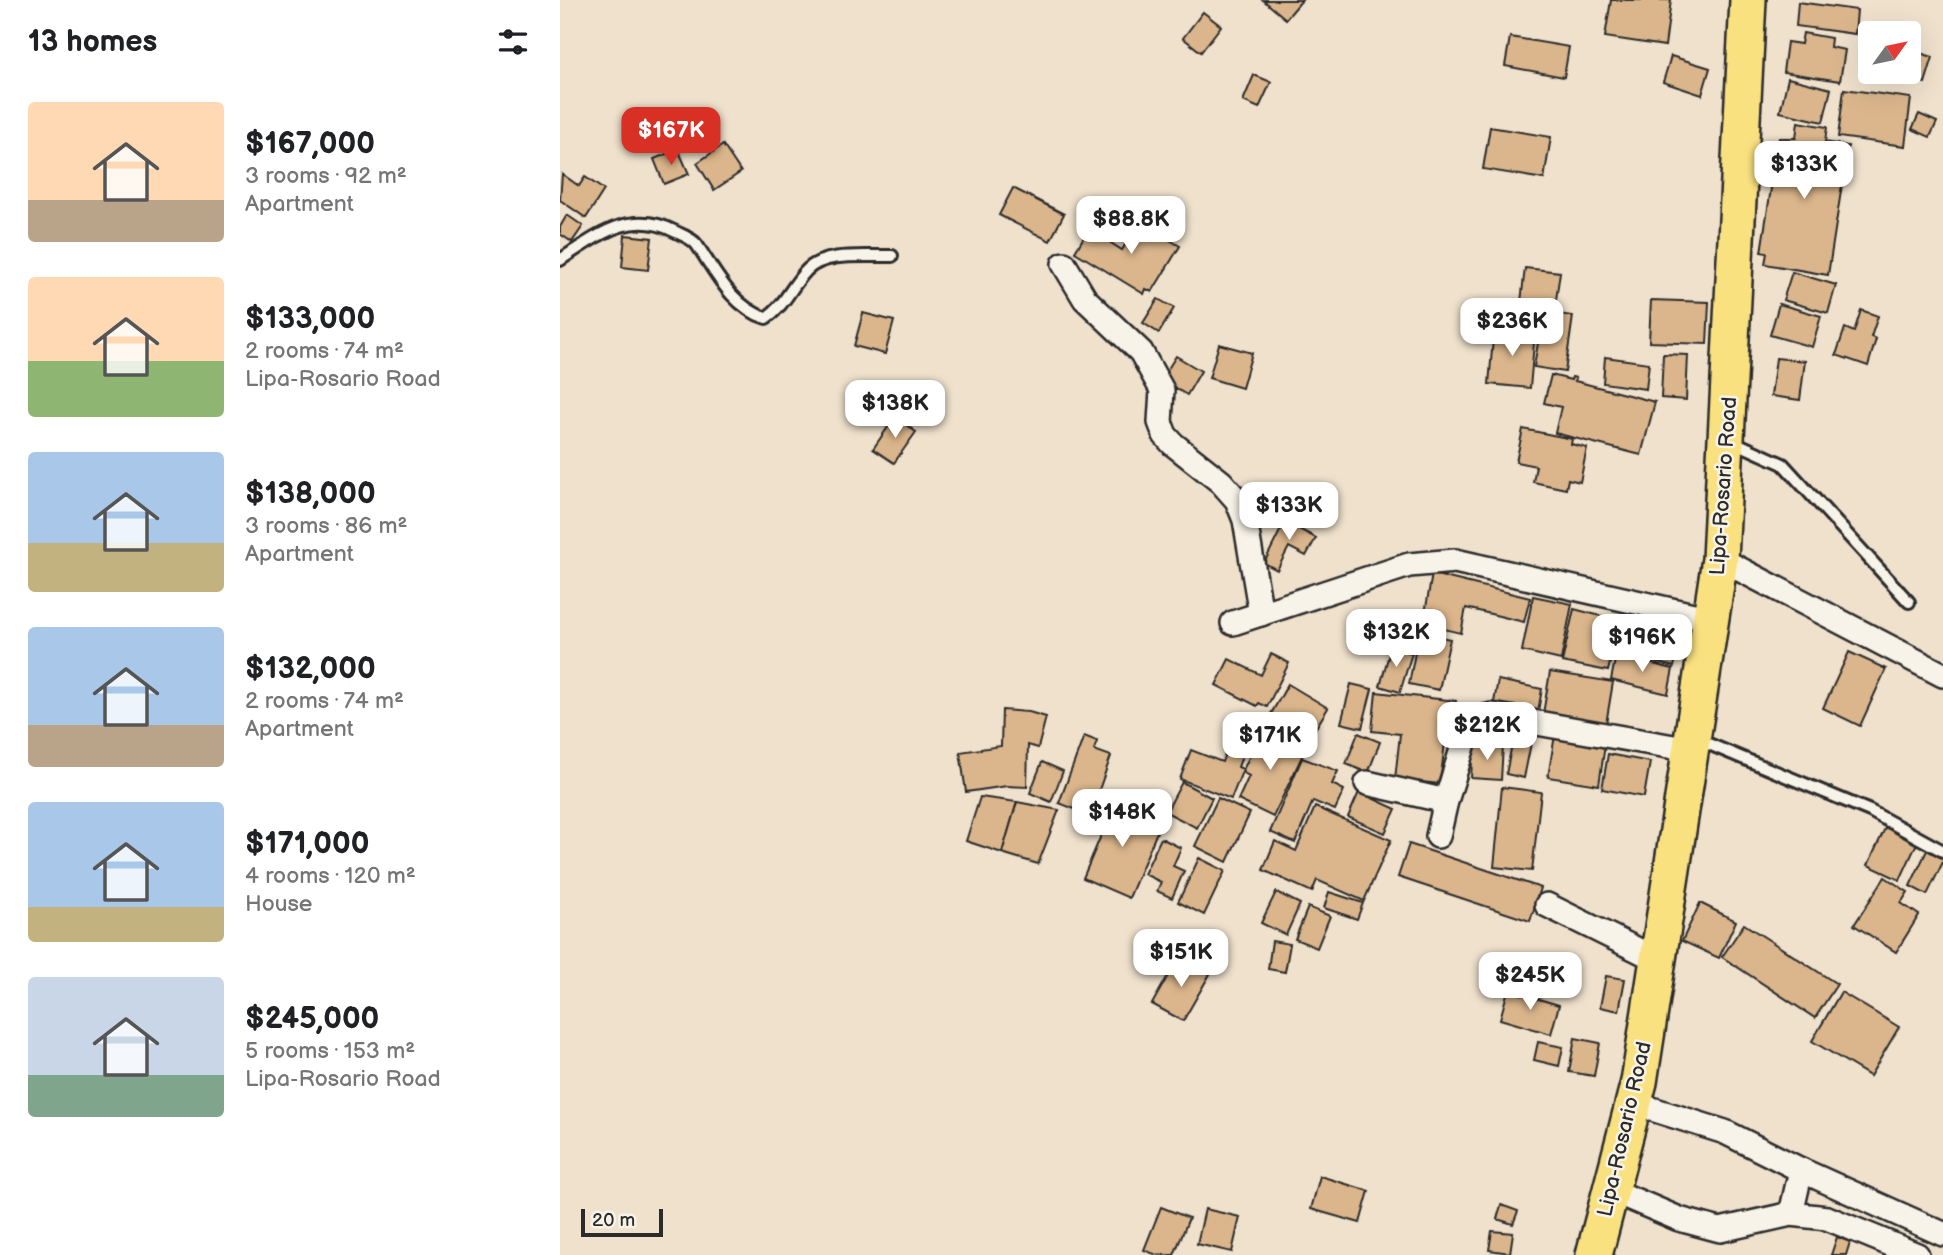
<!DOCTYPE html>
<meta charset="utf-8">
<style>
:root{--surface:#fff;--page:#f6f6f6;--text:#202124;--muted:#757577;--accent:#d93025}
body{margin:0;font-family:"Balsamiq Sans",sans-serif;background:var(--page);color:var(--text);height:100vh;display:flex;flex-direction:column;font-size:26px;white-space:nowrap}
*{box-sizing:border-box;margin:0}
p{font-size:23px;color:var(--muted)}
.icon{flex:none;width:38px;height:38px;fill:none;stroke:currentColor;stroke-width:2;stroke-linecap:round;stroke-linejoin:round}
.map{position:relative;flex:1;overflow:hidden}
.details{display:flex;flex-direction:column;background:var(--surface);width:560px}
.details>*{flex:none}
.needle{width:46px;rotate:57deg}
.tools{position:absolute;left:1298px;top:21px;display:grid;gap:14px}
.tools a{display:grid;place-items:center;width:63px;height:63px;border-radius:7px;background:var(--surface);box-shadow:0 7px 28px #0002;font-size:35px}
.scale{position:absolute;left:21px;bottom:18px;width:82px;box-sizing:border-box;padding-left:7px;border:4px solid #2b2b2b;border-top:0;font-size:19px;line-height:24px;white-space:nowrap;color:#2b2b2b;-webkit-text-stroke:5px #f7f3e8;paint-order:stroke}
.price{position:absolute;translate:-50% -60px;padding:0 16px;border-radius:14px;background:#fff;color:#222;font-size:23px;line-height:46px;filter:drop-shadow(0 2px 4px #0008)}
.price::after{content:'';position:absolute;left:50%;top:42px;width:21px;height:16px;margin-left:-10px;background:inherit;clip-path:polygon(0 0,100% 0,50% 100%)}
.price.current{background:var(--accent);color:#fff}
ul{padding:0;list-style:none}
li{display:flex;align-items:center;gap:21px;height:175px;padding:0 28px}
li span{display:grid;place-items:center;flex:none;width:196px;height:140px;border-radius:7px;color:#555}
li>.icon{margin-inline-start:auto}
span .icon{width:84px;height:84px;fill:#fffc;stroke-width:1}
li b{font-size:30px}
h2{display:flex;justify-content:space-between;align-items:center;height:84px;padding:0 28px;font-size:30px}
main{display:flex;flex:1;min-height:0}
.map>svg:first-child{display:block}
.building{fill:#dbb68c;stroke:#2b2b2b;stroke-width:2}
.lines{fill:none;stroke-linecap:round;stroke-linejoin:round}
.lane-casing{stroke:#2b2b2b;stroke-width:16}
.street-casing{stroke:#2b2b2b;stroke-width:28}
.primary-casing{stroke:#2b2b2b;stroke-width:40}
.lane{stroke:#f7f3e8;stroke-width:10}
.street{stroke:#f7f3e8;stroke-width:23}
.primary{stroke:#fae180;stroke-width:35}
.labels{text-anchor:middle;stroke-width:5;stroke-linejoin:round;paint-order:stroke}
.street-label{font-size:21px;fill:#2b2b2b;stroke:#f7f3e8}
</style>
<main>
<section class="details">
<h2>13 homes<svg class="icon" aria-label="filters" viewBox="0 0 24 24"><path d="M4 7h16M4 17h16"/><circle cx="9" cy="7" r="2"/><circle cx="15" cy="17" r="2"/></svg></h2>
<ul>
<li><span style="background:linear-gradient(#ffd9b3 70%,#b9a48a 0)"><svg class="icon" aria-label="home" viewBox="0 0 24 24"><path d="M3 11l9-7 9 7M6 9v11h12V9"/></svg></span><div><b>$167,000</b><p>3 rooms · 92 m²</p><p>Apartment</p></div></li>
<li><span style="background:linear-gradient(#ffd9b3 60%,#8fb573 0)"><svg class="icon" aria-label="home" viewBox="0 0 24 24"><path d="M3 11l9-7 9 7M6 9v11h12V9"/></svg></span><div><b>$133,000</b><p>2 rooms · 74 m²</p><p>Lipa-Rosario Road</p></div></li>
<li><span style="background:linear-gradient(#a9c7e8 65%,#c2b280 0)"><svg class="icon" aria-label="home" viewBox="0 0 24 24"><path d="M3 11l9-7 9 7M6 9v11h12V9"/></svg></span><div><b>$138,000</b><p>3 rooms · 86 m²</p><p>Apartment</p></div></li>
<li><span style="background:linear-gradient(#a9c7e8 70%,#b9a48a 0)"><svg class="icon" aria-label="home" viewBox="0 0 24 24"><path d="M3 11l9-7 9 7M6 9v11h12V9"/></svg></span><div><b>$132,000</b><p>2 rooms · 74 m²</p><p>Apartment</p></div></li>
<li><span style="background:linear-gradient(#a9c7e8 75%,#c2b280 0)"><svg class="icon" aria-label="home" viewBox="0 0 24 24"><path d="M3 11l9-7 9 7M6 9v11h12V9"/></svg></span><div><b>$171,000</b><p>4 rooms · 120 m²</p><p>House</p></div></li>
<li><span style="background:linear-gradient(#c9d6e8 70%,#7fa58c 0)"><svg class="icon" aria-label="home" viewBox="0 0 24 24"><path d="M3 11l9-7 9 7M6 9v11h12V9"/></svg></span><div><b>$245,000</b><p>5 rooms · 153 m²</p><p>Lipa-Rosario Road</p></div></li>
</ul>
</section>
<div class="map">
<svg width="1383" height="1255" viewBox="0 0 1383 1255">
<rect width="100%" height="100%" fill="#efe1cc"/>
<filter id="ink" filterUnits="userSpaceOnUse"><feTurbulence type="fractalNoise" baseFrequency=".0143" numOctaves="2"/><feDisplacementMap in="SourceGraphic" scale="14" xChannelSelector="R" yChannelSelector="G"/><feConvolveMatrix kernelMatrix="1 2 1 2 8 2 1 2 1" color-interpolation-filters="sRGB"/></filter>
<g filter="url(#ink)">
<!-- building -->
<g class="building">
<path d="M703,0H742L726,19Z"/>
<path d="M1051,0H1111L1105,46L1045,37Z"/>
<path d="M1238,2L1297,10L1295,34L1236,26Z"/>
<path d="M643,12L661,26L641,52L623,38Z"/>
<path d="M1243,33L1271,38L1270,47L1285,50L1280,81L1223,72L1227,42L1241,44Z"/>
<path d="M950,37L1009,47L1004,77L945,66Z"/>
<path d="M1349,50L1373,57L1365,83L1327,72H1349Z"/>
<path d="M1111,56L1150,68L1142,95L1103,82Z"/>
<path d="M694,75L711,82L699,108L683,101Z"/>
<path d="M1228,78L1271,89L1263,122L1220,112Z"/>
<path d="M1284,89L1351,98L1345,146L1278,137Z"/>
<path d="M1359,114L1377,122L1370,137L1352,129Z"/>
<path d="M128,117L130,141L110,142L109,118Z"/>
<path d="M1238,122L1267,127L1265,142L1288,146L1268,275L1205,264L1207,253L1201,252L1219,138H1236Z"/>
<path d="M930,127L991,137L984,179L923,169Z"/>
<path d="M163,145L181,172L154,190L137,163Z"/>
<path d="M118,149L129,174L104,184L94,159Z"/>
<path d="M2,174L19,186L25,177L44,190L26,218L0,200Z"/>
<path d="M453,188L504,214L490,241L439,215Z"/>
<path d="M7,215L23,226L12,242L0,234V227Z"/>
<path d="M579,222L620,246L592,292L586,289L584,294L515,252L528,230L538,236L546,223L556,229L548,241L562,250Z"/>
<path d="M65,235L92,238L88,270L62,267Z"/>
<path d="M965,268L1000,272L995,307L961,302Z"/>
<path d="M1232,272L1276,285L1268,313L1223,300Z"/>
<path d="M598,299L614,308L599,333L583,323Z"/>
<path d="M1091,300L1149,302L1147,344L1089,342Z"/>
<path d="M1219,304L1261,316L1252,347L1210,335Z"/>
<path d="M1301,310L1318,316L1311,337L1316,339L1308,366L1276,355L1285,328L1294,332Z"/>
<path d="M983,312L1013,316L1005,372L974,367Z"/>
<path d="M303,313L334,321L325,354L294,346Z"/>
<path d="M934,327L975,331L970,388L929,384Z"/>
<path d="M659,344L692,353L682,388L649,378Z"/>
<path d="M1103,354L1128,355L1126,400L1101,398Z"/>
<path d="M616,356L641,371L627,395L601,380Z"/>
<path d="M1045,357L1089,363L1086,389L1043,383Z"/>
<path d="M1216,358L1245,361L1240,400L1211,396Z"/>
<path d="M991,375L1011,380L1012,377L1016,378L1015,381L1095,402L1081,455L995,433L1001,407L984,403Z"/>
<path d="M335,417L356,432L334,463L313,449Z"/>
<path d="M963,429L1012,439L1011,444L1027,448L1020,482L1008,479L1006,489L973,482L976,466L956,462Z"/>
<path d="M728,515L742,522L739,529L756,538L746,556L729,547L717,570L704,563Z"/>
<path d="M872,574L970,598L964,622L906,608L901,633L863,624Z"/>
<path d="M973,596L1012,604L1001,660L962,651Z"/>
<path d="M1014,609L1060,621L1048,671L1002,662Z"/>
<path d="M1064,623L1121,637L1114,667L1057,652Z"/>
<path d="M859,632L890,639L879,690L849,684Z"/>
<path d="M831,647L852,653L840,692L820,686Z"/>
<path d="M1289,652L1326,669L1300,726L1263,708Z"/>
<path d="M711,654L729,663L707,707L699,703L697,706L656,685L669,659L701,675Z"/>
<path d="M1056,655L1113,669L1108,694L1051,680Z"/>
<path d="M990,672L1053,682L1046,724L983,714Z"/>
<path d="M938,680L982,689L977,717L933,708Z"/>
<path d="M728,684L768,708L746,744L707,721Z"/>
<path d="M791,684L812,689L802,728L781,723Z"/>
<path d="M816,692L896,701L892,743L885,742L880,784L835,779L840,734L812,731Z"/>
<path d="M442,710L469,712L486,717L478,748L468,745L467,787L447,786L406,792L400,752L441,746Z"/>
<path d="M956,724L974,728L964,778L946,774Z"/>
<path d="M704,726L719,733L718,737L745,750L713,817L678,800L689,776L682,772Z"/>
<path d="M996,729L1046,738L1039,785L988,777Z"/>
<path d="M798,733L820,742L808,773L786,764Z"/>
<path d="M672,734L688,740L678,767L683,769L671,799L620,779L631,750L662,762Z"/>
<path d="M524,736L537,741L534,750L551,756L530,815L499,803Z"/>
<path d="M913,743L943,745L941,780L911,778Z"/>
<path d="M1048,754L1090,762L1084,797L1042,789Z"/>
<path d="M742,758L778,771L772,784L784,790L775,810L753,801L735,843L710,832Z"/>
<path d="M482,762L503,771L491,802L470,793Z"/>
<path d="M622,782L652,798L637,828L606,812Z"/>
<path d="M942,787L981,792L972,871L934,867Z"/>
<path d="M799,792L836,809L825,833L788,817Z"/>
<path d="M420,797L457,802L442,853L406,841Z"/>
<path d="M658,798L690,813L667,862L635,846Z"/>
<path d="M556,800L602,820L569,898L523,878Z"/>
<path d="M457,802L499,810L478,864L442,853Z"/>
<path d="M755,807L831,840L804,901L757,880L752,892L703,870L715,841L736,851Z"/>
<path d="M1326,826L1358,841L1340,880L1308,865Z"/>
<path d="M601,838L621,848L613,866L624,871L612,898L597,891L601,882L584,874Z"/>
<path d="M849,844L981,888L970,921L838,877Z"/>
<path d="M1368,848L1383,855V862L1367,895L1350,886Z"/>
<path d="M639,858L665,871L644,915L618,902Z"/>
<path d="M1325,877L1348,892L1341,903L1359,915L1336,952L1294,925Z"/>
<path d="M716,892L740,904L726,935L701,923Z"/>
<path d="M769,892L803,903L797,919L764,908Z"/>
<path d="M1140,903L1176,921L1159,958L1122,941Z"/>
<path d="M748,907L770,916L757,948L735,939Z"/>
<path d="M1184,924L1277,984L1255,1018L1162,957Z"/>
<path d="M712,941L730,944L725,972L708,969Z"/>
<path d="M619,956L650,974L623,1021L592,1004Z"/>
<path d="M959,956L1003,967L997,993L953,982Z"/>
<path d="M1046,976L1065,979L1059,1011L1040,1007Z"/>
<path d="M948,990L999,1005L991,1034L940,1019Z"/>
<path d="M1281,992L1339,1027L1310,1076L1252,1041Z"/>
<path d="M1015,1038L1040,1043L1034,1076L1009,1072Z"/>
<path d="M978,1042L1003,1047L999,1066L974,1060Z"/>
<path d="M760,1176L809,1191L800,1223L751,1209Z"/>
<path d="M941,1205L958,1211L953,1224L937,1219Z"/>
<path d="M601,1207L629,1218L614,1255H597L584,1250Z"/>
<path d="M645,1209L680,1217L672,1252L637,1244Z"/>
<path d="M932,1231L953,1233L950,1253L929,1250Z"/>
<path d="M1277,1237L1290,1242L1286,1255H1271Z"/>
</g>
<g class="lines">
<!-- lane casing -->
<g class="lane-casing">
<g id="lane">
<path d="M0,260C36,237 70,208 114,231C122,235 132,238 137,245C156,273 172,307 206,318C226,304 230,288 246,271C264,251 307,257 332,256"/>
<path d="M1172,441L1223,464L1349,602"/>
<path d="M1139,740L1310,811L1383,851"/>
</g>
</g>
<!-- street casing -->
<g class="street-casing">
<g id="street">
<path d="M504,264L525,299L581,352L602,390L600,422L605,435L613,444L661,482L677,500L685,520L701,614"/>
<path d="M1160,559L1383,675"/>
<path d="M673,623L849,565L895,561L1151,619"/>
<path d="M807,783L886,801"/>
<path d="M878,836L886,801L908,730L918,719L932,715L1131,750"/>
<path d="M987,905L1098,960"/>
<path d="M1073,1103L1165,1132L1241,1170L1383,1234"/>
<path d="M1051,1190L1119,1219L1160,1230L1231,1214L1267,1218L1357,1255"/>
<path d="M1231,1214L1241,1170"/>
</g>
</g>
<!-- primary casing -->
<g class="primary-casing">
<path id="primary" d="M1034,1255L1079,1082L1160,559L1188,0"/>
</g>
<!-- lane -->
<use href="#lane" class="lane"/>
<!-- street -->
<use href="#street" class="street"/>
<!-- primary -->
<use href="#primary" class="primary"/>
</g>
</g>
<g class="labels">
<!-- street labels -->
<g class="street-label">
<text transform="translate(1163 486) rotate(-86)" y="7">Lipa-Rosario Road</text>
<text transform="translate(1064 1129) rotate(-77)" y="7">Lipa-Rosario Road</text>
</g>
</g>
</svg>
<div class="tools">
<a><svg class="needle" viewBox="-14 -14 28 28"><path d="M0-13l5 13h-10z" fill="#e53935"/><path d="M0 13l5-13h-10z" fill="#757577"/></svg></a>
</div>
<div class="scale">20 m</div>
<b class="price current" style="left:111px;top:167px">$167K</b>
<b class="price" style="left:1244px;top:201px">$133K</b>
<b class="price" style="left:571px;top:256px">$88.8K</b>
<b class="price" style="left:952px;top:358px">$236K</b>
<b class="price" style="left:335px;top:440px">$138K</b>
<b class="price" style="left:729px;top:542px">$133K</b>
<b class="price" style="left:836px;top:669px">$132K</b>
<b class="price" style="left:1082px;top:674px">$196K</b>
<b class="price" style="left:927px;top:762px">$212K</b>
<b class="price" style="left:710px;top:772px">$171K</b>
<b class="price" style="left:562px;top:849px">$148K</b>
<b class="price" style="left:621px;top:989px">$151K</b>
<b class="price" style="left:970px;top:1012px">$245K</b>
</div>
</main>
